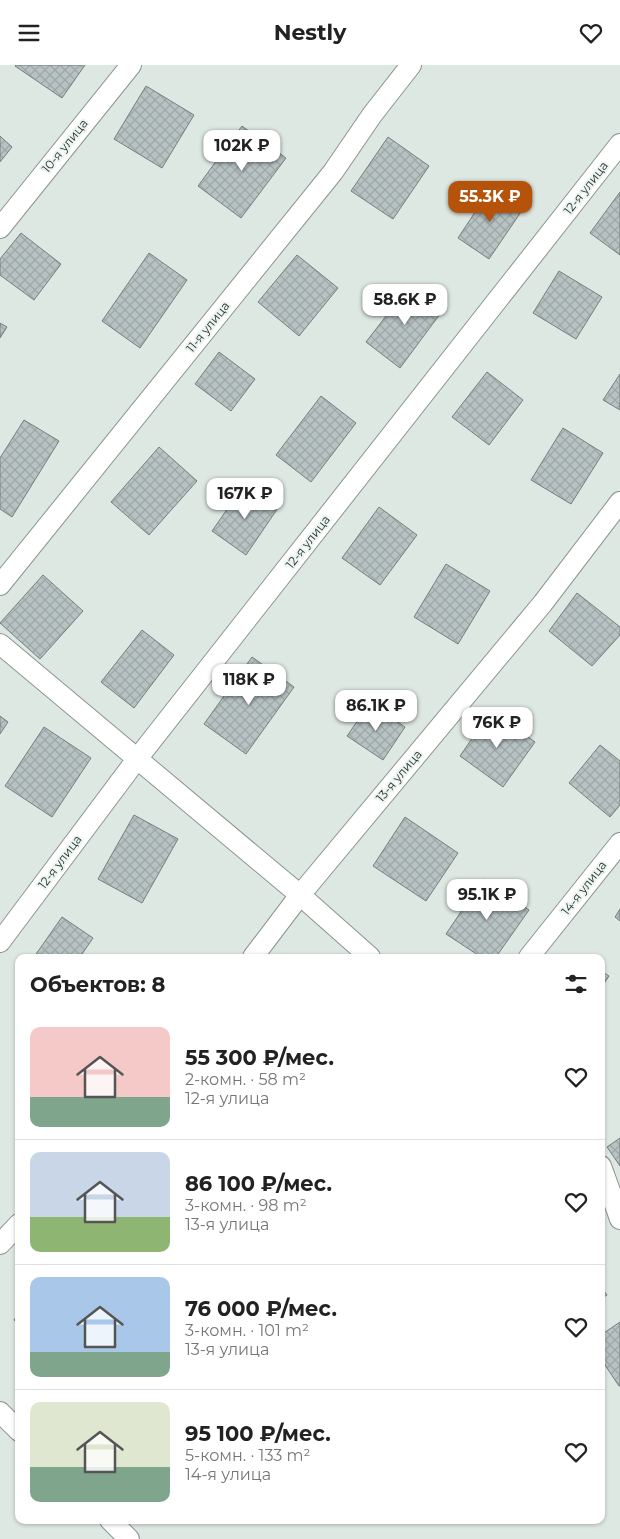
<!DOCTYPE html>
<html lang="ru">
<meta charset="utf-8">
<style>
:root{--surface:#fff;--page:#f6f6f6;--text:#222;--muted:#767676;--line:#e0e0e0;--accent:#b45309}
body{margin:0;font-family:Montserrat,sans-serif;background:var(--page);color:var(--text);height:100vh;display:flex;flex-direction:column;font-size:19px;white-space:nowrap}
*{box-sizing:border-box;margin:0}
p{font-size:16px;color:var(--muted)}
.icon{flex:none;width:28px;height:28px;fill:none;stroke:currentColor;stroke-width:2;stroke-linecap:round;stroke-linejoin:round}
.map{position:relative;flex:1;overflow:hidden}
.drawer{position:absolute;left:15px;top:889px;width:590px;height:570px;display:flex;flex-direction:column;background:var(--surface);border-radius:10px;box-shadow:0 1px 4px #0004}
.drawer>*{flex:none}
.price{position:absolute;translate:-50% -42px;padding:0 11px;border-radius:10px;background:#fff;color:#222;font-size:16px;line-height:32px;filter:drop-shadow(0 1px 2px #0008)}
.price::after{content:'';position:absolute;left:50%;top:30px;width:15px;height:11px;margin-left:-8px;background:inherit;clip-path:polygon(0 0,100% 0,50% 100%)}
.price.active{background:var(--accent);color:#fff}
ul{padding:0;list-style:none}
li{display:flex;align-items:center;gap:15px;height:125px;padding:0 15px}
li+li{border-top:1px solid var(--line)}
li span{display:grid;place-items:center;flex:none;width:140px;height:100px;border-radius:10px;color:#555}
li>.icon{margin-inline-start:auto}
span .icon{width:60px;height:60px;fill:#fffc;stroke-width:1}
li b{font-size:21px}
h2{display:flex;justify-content:space-between;align-items:center;height:60px;padding:0 15px;font-size:21px}
header{display:flex;justify-content:space-between;align-items:center;height:65px;padding:0 15px;background:var(--surface);font-size:22px;font-weight:700}
.map>svg:first-child{display:block}
.building{fill:url(#building-cross-hatch);stroke:#747f7f}
.lines{fill:none;stroke-linecap:round;stroke-linejoin:round}
.minor-casing{stroke:#8b9490;stroke-width:22}
.minor{stroke:#fff;stroke-width:20}
.labels{text-anchor:middle;stroke-width:4;stroke-linejoin:round;paint-order:stroke}
.street-label{font-size:12px;fill:#292d2c;stroke:#ebf5f0}
</style>
<header><svg class="icon" aria-label="menu" viewBox="0 0 24 24"><path d="M4 6h16M4 12h16M4 18h16"/></svg>Nestly<svg class="icon" aria-label="heart" viewBox="0 0 24 24"><path d="M12 20l-8-8c-3-5 5-10 8-4 3-6 11-1 8 4z"/></svg></header>
<div class="map">
<svg width="620" height="1474" viewBox="0 0 620 1474">
<defs>
<pattern id="building-cross-hatch" width="8" height="8" patternUnits="userSpaceOnUse" patternTransform="scale(1.25)"><rect width="8" height="8" fill="#b7c2c3"/><path d="M0 0l8 8M0 8l8-8" fill="none" stroke="#9da7a8"/></pattern>
</defs>
<rect width="100%" height="100%" fill="#dee8e3"/>
<!-- building -->
<g class="building">
<path d="M16,0H85L62,33L15,1Z"/>
<path d="M146,21L194,50L162,103L114,74Z"/>
<path d="M242,61L286,93L241,153L198,121Z"/>
<path d="M0,71L12,82L0,97Z"/>
<path d="M388,72L429,101L393,154L351,126Z"/>
<path d="M491,123L523,144L489,194L458,173Z"/>
<path d="M620,127V190L590,168Z"/>
<path d="M21,168L61,199L34,235L0,210V194Z"/>
<path d="M149,188L187,215L140,283L102,256Z"/>
<path d="M297,190L338,223L299,271L258,237Z"/>
<path d="M559,206L602,232L576,274L533,248Z"/>
<path d="M410,220L443,245L400,303L366,277Z"/>
<path d="M0,258L7,262L0,273Z"/>
<path d="M219,287L255,314L231,346L195,319Z"/>
<path d="M487,307L523,335L489,380L452,352Z"/>
<path d="M620,309V345L603,335Z"/>
<path d="M321,331L356,358L311,417L276,390Z"/>
<path d="M24,355L59,376L12,452L0,444V393Z"/>
<path d="M563,363L603,388L571,439L531,415Z"/>
<path d="M159,382L197,416L149,470L111,437Z"/>
<path d="M244,420L278,443L246,490L212,466Z"/>
<path d="M379,442L417,470L380,520L342,493Z"/>
<path d="M446,499L490,526L458,579L414,552Z"/>
<path d="M43,510L83,546L40,594L0,558Z"/>
<path d="M577,528L620,562V570L592,601L549,566Z"/>
<path d="M142,565L174,590L134,643L101,617Z"/>
<path d="M252,592L294,622L246,689L204,659Z"/>
<path d="M370,638L405,662L383,695L347,671Z"/>
<path d="M491,646L535,677L503,722L460,691Z"/>
<path d="M0,651L8,657L0,669Z"/>
<path d="M44,662L91,693L52,752L5,721Z"/>
<path d="M600,680L620,696V740L610,752L569,718Z"/>
<path d="M134,750L178,774L142,838L98,814Z"/>
<path d="M405,752L458,788L426,836L373,801Z"/>
<path d="M483,814L529,845L496,892H481L446,869Z"/>
<path d="M620,844V856L615,852Z"/>
<path d="M62,852L93,873L80,892H34Z"/>
<path d="M601,906L609,911L601,923Z"/>
<path d="M620,1073V1101L607,1082Z"/>
<path d="M601,1222L607,1230L601,1234Z"/>
<path d="M19,1247V1259L14,1255Z"/>
<path d="M620,1257V1321H619L601,1294V1270Z"/>
</g>
<g class="lines">
<!-- minor casing -->
<g class="minor-casing">
<g id="minor">
<path d="M0,163L131,0"/>
<path d="M0,520L333,107L372,50L411,0"/>
<path d="M0,579L300,830L370,892"/>
<path d="M0,877L137,694L620,79"/>
<path d="M253,892L300,830L543,538L620,437"/>
<path d="M529,892L620,778"/>
<path d="M601,1101L620,1154"/>
<path d="M0,1179L19,1159"/>
<path d="M0,1347L19,1366"/>
<path d="M110,1455L129,1474"/>
</g>
</g>
<!-- minor -->
<use href="#minor" class="minor"/>
</g>
<g class="labels">
<!-- street labels -->
<g class="street-label">
<text transform="translate(65 81) rotate(-51)" y="4">10-я улица</text>
<text transform="translate(586 123) rotate(-52)" y="4">12-я улица</text>
<text transform="translate(208 262) rotate(-51)" y="4">11-я улица</text>
<text transform="translate(308 477) rotate(-52)" y="4">12-я улица</text>
<text transform="translate(399 711) rotate(-50)" y="4">13-я улица</text>
<text transform="translate(60 797) rotate(-53)" y="4">12-я улица</text>
<text transform="translate(584 823) rotate(-52)" y="4">14-я улица</text>
</g>
</g>
</svg>
<b class="price" style="left:242px;top:107px">102K ₽</b>
<b class="price active" style="left:490px;top:158px">55.3K ₽</b>
<b class="price" style="left:405px;top:261px">58.6K ₽</b>
<b class="price" style="left:245px;top:455px">167K ₽</b>
<b class="price" style="left:249px;top:641px">118K ₽</b>
<b class="price" style="left:376px;top:667px">86.1K ₽</b>
<b class="price" style="left:497px;top:684px">76K ₽</b>
<b class="price" style="left:487px;top:856px">95.1K ₽</b>
<section class="drawer">
<h2>Объектов: 8<svg class="icon" aria-label="filters" viewBox="0 0 24 24"><path d="M4 7h16M4 17h16"/><circle cx="9" cy="7" r="2"/><circle cx="15" cy="17" r="2"/></svg></h2>
<ul>
<li><span style="background:linear-gradient(#f6c9c9 70%,#7fa58c 0)"><svg class="icon" aria-label="home" viewBox="0 0 24 24"><path d="M3 11l9-7 9 7M6 9v11h12V9"/></svg></span><div><b>55 300 ₽/мес.</b><p>2-комн. · 58 m²</p><p>12-я улица</p></div><svg class="icon" aria-label="heart" viewBox="0 0 24 24"><path d="M12 20l-8-8c-3-5 5-10 8-4 3-6 11-1 8 4z"/></svg></li>
<li><span style="background:linear-gradient(#c9d6e8 65%,#8fb573 0)"><svg class="icon" aria-label="home" viewBox="0 0 24 24"><path d="M3 11l9-7 9 7M6 9v11h12V9"/></svg></span><div><b>86 100 ₽/мес.</b><p>3-комн. · 98 m²</p><p>13-я улица</p></div><svg class="icon" aria-label="heart" viewBox="0 0 24 24"><path d="M12 20l-8-8c-3-5 5-10 8-4 3-6 11-1 8 4z"/></svg></li>
<li><span style="background:linear-gradient(#a9c7e8 75%,#7fa58c 0)"><svg class="icon" aria-label="home" viewBox="0 0 24 24"><path d="M3 11l9-7 9 7M6 9v11h12V9"/></svg></span><div><b>76 000 ₽/мес.</b><p>3-комн. · 101 m²</p><p>13-я улица</p></div><svg class="icon" aria-label="heart" viewBox="0 0 24 24"><path d="M12 20l-8-8c-3-5 5-10 8-4 3-6 11-1 8 4z"/></svg></li>
<li><span style="background:linear-gradient(#dfe7d0 65%,#7fa58c 0)"><svg class="icon" aria-label="home" viewBox="0 0 24 24"><path d="M3 11l9-7 9 7M6 9v11h12V9"/></svg></span><div><b>95 100 ₽/мес.</b><p>5-комн. · 133 m²</p><p>14-я улица</p></div><svg class="icon" aria-label="heart" viewBox="0 0 24 24"><path d="M12 20l-8-8c-3-5 5-10 8-4 3-6 11-1 8 4z"/></svg></li>
</ul>
</section>
</div>
